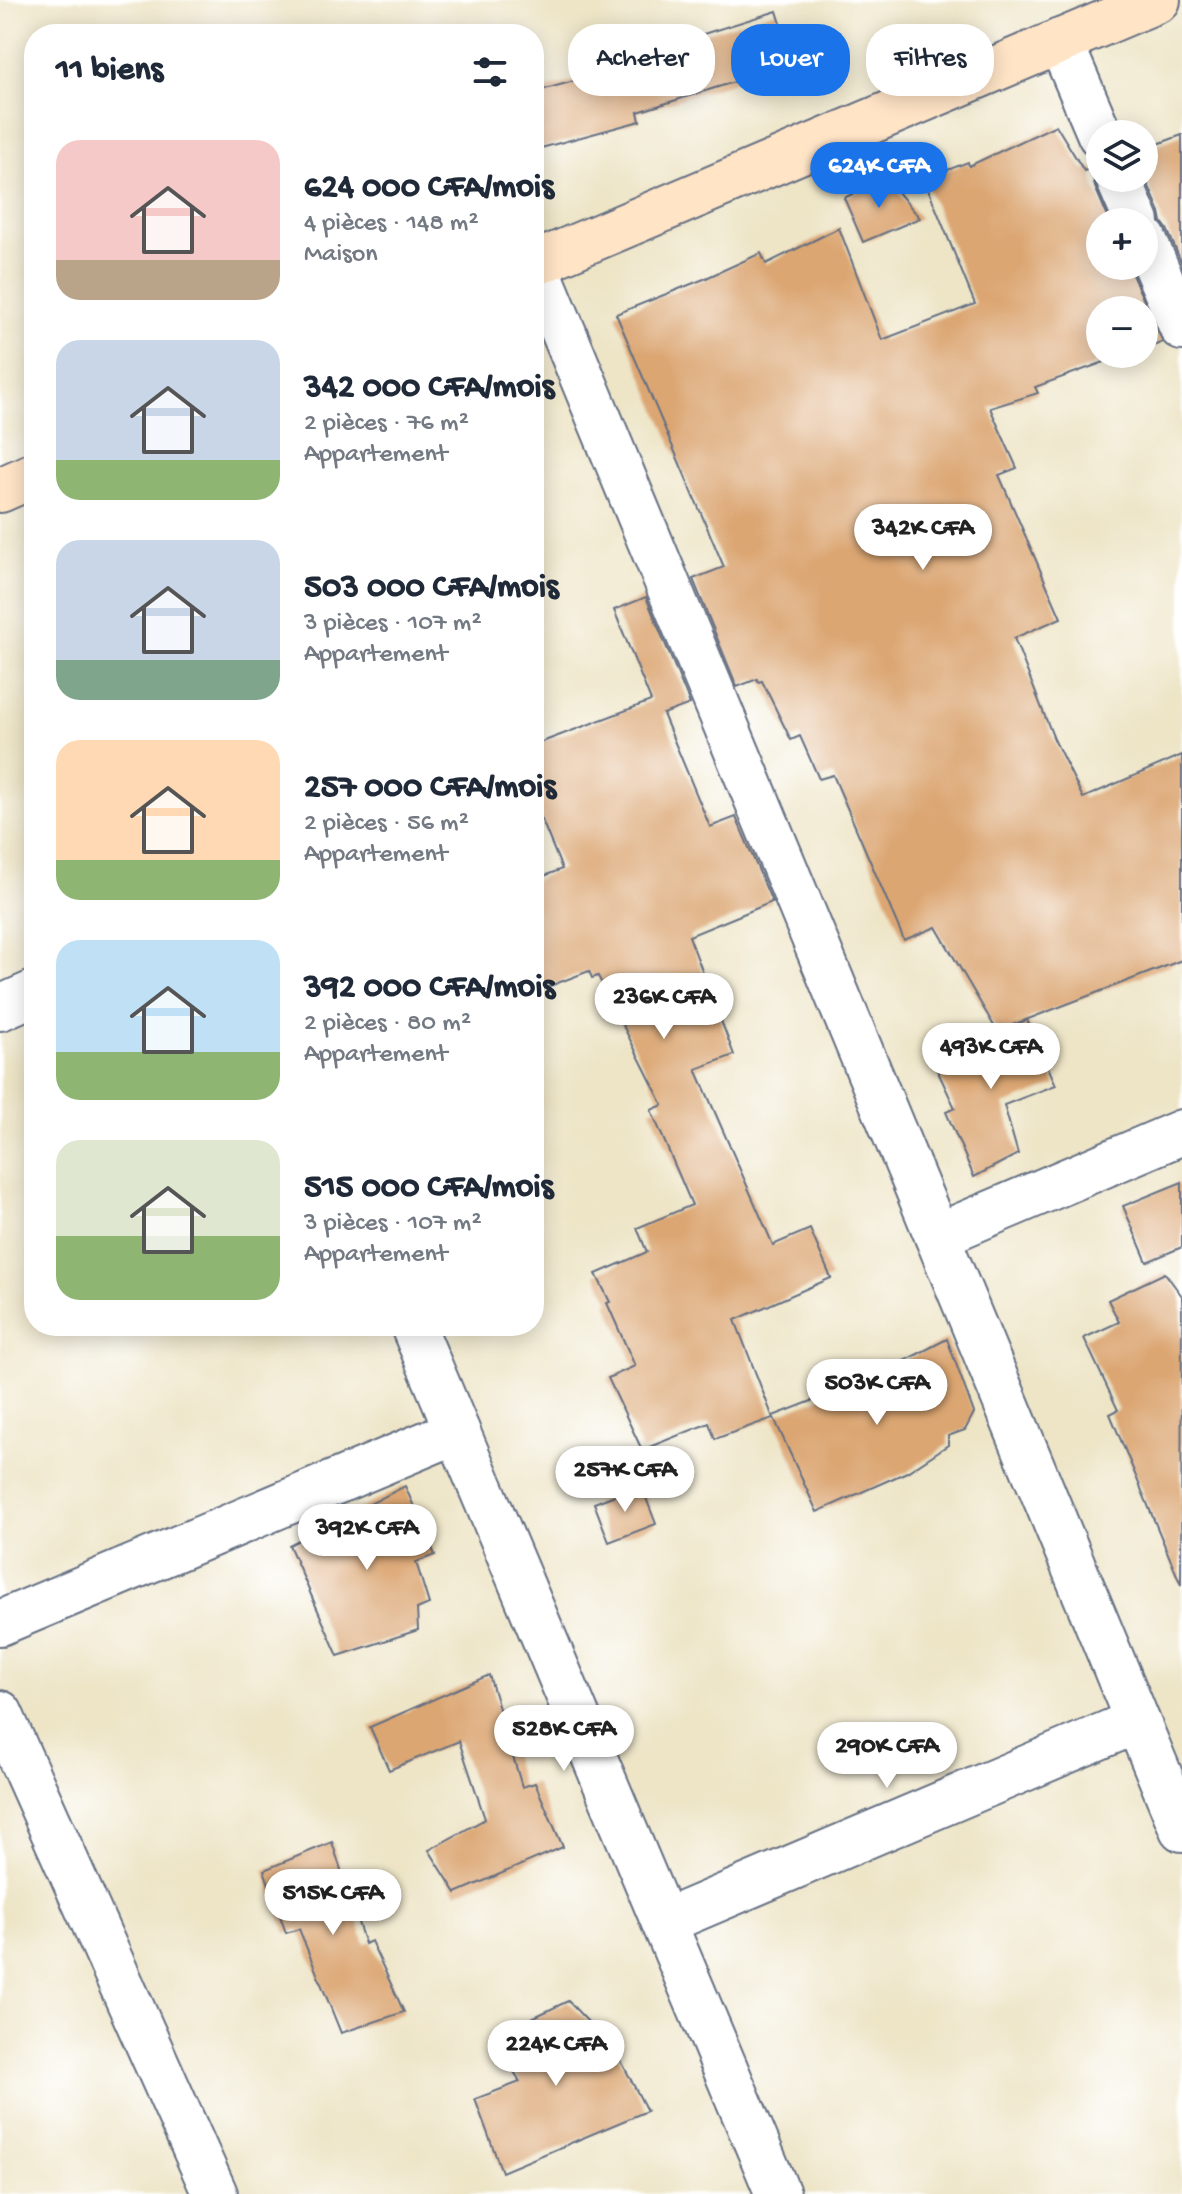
<!DOCTYPE html>
<html lang="fr">
<meta charset="utf-8">
<style>
:root{--surface:#fff;--page:#f2f2f3;--text:#1f2937;--muted:#747a83;--accent:#1a73e8}
body{margin:0;font-family:"Gochi Hand",sans-serif;background:var(--page);color:var(--text);height:100vh;display:flex;flex-direction:column;font-size:30px;white-space:nowrap}
*{box-sizing:border-box;margin:0}
p{font-size:26px;color:var(--muted)}
.icon{flex:none;width:44px;height:44px;fill:none;stroke:currentColor;stroke-width:2;stroke-linecap:round;stroke-linejoin:round}
.map{position:relative;flex:1;overflow:hidden}
.sheet{position:absolute;left:24px;top:24px;width:520px;height:1312px;display:flex;flex-direction:column;background:var(--surface);border-radius:32px;box-shadow:0 4px 20px #0003}
.sheet>*{flex:none}
.banner{position:absolute;left:568px;top:24px;width:494px;height:72px;display:flex;gap:16px}
.fabs{position:absolute;left:1086px;top:120px;display:grid;gap:16px}
.fabs a{display:grid;place-items:center;width:72px;height:72px;border-radius:50%;background:var(--surface);box-shadow:0 4px 20px #0003;font-size:40px}
.price{position:absolute;translate:-50% -68px;padding:0 18px;border-radius:28px;background:#fff;color:#222;font-size:26px;line-height:52px;filter:drop-shadow(0 2px 4px #0008)}
.price::after{content:'';position:absolute;left:50%;top:48px;width:24px;height:18px;margin-left:-12px;background:inherit;clip-path:polygon(0 0,100% 0,50% 100%)}
.price.selected{background:var(--accent);color:#fff}
ul{padding:0;list-style:none}
li{display:flex;align-items:center;gap:24px;height:200px;padding:0 32px}
li span{display:grid;place-items:center;flex:none;width:224px;height:160px;border-radius:24px;color:#555}
li>.icon{margin-inline-start:auto}
span .icon{width:96px;height:96px;fill:#fffc;stroke-width:1}
li b{font-size:34px}
h2{display:flex;justify-content:space-between;align-items:center;height:96px;padding:0 32px;font-size:34px}
.chip{padding:0 28px;border-radius:32px;background:var(--surface);box-shadow:0 4px 20px #0003;font-size:28px;line-height:72px}
.chip.selected{background:var(--accent);color:#fff}
.map>svg:first-child{display:block}
.building{fill:#dba672}
.lines{fill:none;stroke-linecap:round;stroke-linejoin:round}
.street-casing{stroke:#656f83;stroke-width:48}
.secondary-casing{stroke:#656f83;stroke-width:48}
.street{stroke:#fff;stroke-width:44}
.secondary{stroke:#ffe4c6;stroke-width:44}
</style>
<div class="map">
<svg width="1182" height="2194" viewBox="0 0 1182 2194">
<rect width="100%" height="100%" fill="#fff"/>
<filter id="ink" filterUnits="userSpaceOnUse"><feTurbulence type="fractalNoise" baseFrequency=".0125" numOctaves="2"/><feDisplacementMap in="SourceGraphic" scale="16" xChannelSelector="R" yChannelSelector="G"/><feConvolveMatrix kernelMatrix="1 2 1 2 8 2 1 2 1" color-interpolation-filters="sRGB"/></filter>
<filter id="wash" filterUnits="userSpaceOnUse"><feTurbulence type="fractalNoise" baseFrequency=".006" numOctaves="4" result="noise"/><feDisplacementMap in="SourceGraphic" scale="32" xChannelSelector="R" yChannelSelector="G"/><feGaussianBlur stdDeviation="1.8" result="paint"/><feColorMatrix in="noise" values="0 0 0 0 0 0 0 0 0 0 0 0 0 0 0 0 0 1.4 0 .05"/><feComposite in="paint" operator="in"/></filter>
<g filter="url(#wash)">
<rect width="100%" height="100%" fill="#eee5c7"/>
<g id="blocks">
<!-- building -->
<g class="building">
<path d="M777,11L792,59L749,72L750,77L638,112L640,121L534,150V92L636,64L633,56Z"/>
<path d="M1056,125L1084,171L1097,166L1093,176L1095,187L1110,222H1100V266H1128L1163,342L1144,350V310H1100V354H1132L1121,358V356L1035,387L1038,393L990,408L1017,468L999,475L1061,618L1014,638L1054,739L1083,798L1182,755V960L997,1031L936,927L904,940L833,775L819,779L800,736L791,740L762,681L758,682L757,679L737,687L693,579L724,567L616,314L704,279L761,253L766,264L839,228L882,340L975,304L924,179L968,162L969,166Z"/>
<path d="M1182,135V264L1167,229L1162,222L1160,212L1144,175V149Z"/>
<path d="M886,178L920,218L863,242L844,198Z"/>
<path d="M646,597L690,704L663,714L710,827L736,817L772,902L689,936L734,1055L696,1069L773,1245L810,1229L831,1278L735,1320L773,1418L715,1439L709,1423L642,1450L608,1378L635,1366L607,1303L610,1302L596,1274L647,1252L637,1228L692,1205L651,1110L663,1105L598,976L592,978L589,971L534,992V880L562,869L534,801V745L651,701L614,610Z"/>
<path d="M1027,1020L1056,1085L1004,1105L1018,1154L974,1177L946,1112L955,1108L931,1057Z"/>
<path d="M1182,1182V1247L1147,1262L1123,1206Z"/>
<path d="M1165,1273L1182,1296L1181,1585L1110,1414L1118,1410L1084,1338L1119,1322L1108,1300Z"/>
<path d="M947,1339L974,1413L965,1430L948,1436V1445L907,1472L817,1512L773,1416L871,1378Z"/>
<path d="M641,1485L656,1524L609,1542L594,1503Z"/>
<path d="M405,1486L435,1555L416,1562L429,1604L417,1609L418,1630L338,1656L289,1545Z"/>
<path d="M489,1675L522,1787L535,1783L563,1847L456,1893L429,1850L485,1819L459,1741L389,1770L370,1727Z"/>
<path d="M332,1842L365,1944L371,1941L404,2012L341,2033L299,1929L286,1933L264,1870Z"/>
<path d="M568,2001L616,2051L647,2111L502,2172L475,2099L520,2082L494,2036Z"/>
</g>
</g>
</g>
<g filter="url(#ink)">
<use href="#blocks" fill-opacity="0" stroke="#656f83" stroke-width="2"/>
<g class="lines">
<!-- street casing -->
<g class="street-casing">
<g id="street">
<path d="M1060,41L1100,135"/>
<path d="M1118,178L1137,222"/>
<path d="M1144,239L1182,328"/>
<path d="M535,263L1182,1829"/>
<path d="M0,1008L34,993"/>
<path d="M937,1236L1182,1132"/>
<path d="M413,1326L778,2194"/>
<path d="M0,1623L457,1431"/>
<path d="M0,1713L215,2194"/>
<path d="M664,1922L1137,1721"/>
</g>
</g>
<!-- secondary casing -->
<g class="secondary-casing">
<g id="secondary">
<path d="M534,264L1158,0"/>
<path d="M0,490L34,475"/>
</g>
</g>
<!-- street -->
<use href="#street" class="street"/>
<!-- secondary -->
<use href="#secondary" class="secondary"/>
</g>
</g>
</svg>
<div class="fabs">
<a><svg class="icon" aria-label="layers" viewBox="0 0 24 24"><path d="M12 4l9 5-9 5-9-5zM3 14l9 5 9-5"/></svg></a>
<a>+</a>
<a>−</a>
</div>
<b class="price selected" style="left:879px;top:210px">624K CFA</b>
<b class="price" style="left:923px;top:572px">342K CFA</b>
<b class="price" style="left:664px;top:1041px">236K CFA</b>
<b class="price" style="left:991px;top:1091px">493K CFA</b>
<b class="price" style="left:877px;top:1427px">503K CFA</b>
<b class="price" style="left:625px;top:1514px">257K CFA</b>
<b class="price" style="left:367px;top:1572px">392K CFA</b>
<b class="price" style="left:564px;top:1773px">528K CFA</b>
<b class="price" style="left:887px;top:1790px">290K CFA</b>
<b class="price" style="left:333px;top:1937px">515K CFA</b>
<b class="price" style="left:556px;top:2088px">224K CFA</b>
<div class="banner">
<a class="chip">Acheter</a>
<a class="chip selected">Louer</a>
<a class="chip">Filtres</a>
</div>
<section class="sheet">
<h2>11 biens<svg class="icon" aria-label="filters" viewBox="0 0 24 24"><path d="M4 7h16M4 17h16"/><circle cx="9" cy="7" r="2"/><circle cx="15" cy="17" r="2"/></svg></h2>
<ul>
<li><span style="background:linear-gradient(#f6c9c9 75%,#b9a48a 0)"><svg class="icon" aria-label="home" viewBox="0 0 24 24"><path d="M3 11l9-7 9 7M6 9v11h12V9"/></svg></span><div><b>624 000 CFA/mois</b><p>4 pièces · 148 m²</p><p>Maison</p></div></li>
<li><span style="background:linear-gradient(#c9d6e8 75%,#8fb573 0)"><svg class="icon" aria-label="home" viewBox="0 0 24 24"><path d="M3 11l9-7 9 7M6 9v11h12V9"/></svg></span><div><b>342 000 CFA/mois</b><p>2 pièces · 76 m²</p><p>Appartement</p></div></li>
<li><span style="background:linear-gradient(#c9d6e8 75%,#7fa58c 0)"><svg class="icon" aria-label="home" viewBox="0 0 24 24"><path d="M3 11l9-7 9 7M6 9v11h12V9"/></svg></span><div><b>503 000 CFA/mois</b><p>3 pièces · 107 m²</p><p>Appartement</p></div></li>
<li><span style="background:linear-gradient(#ffd9b3 75%,#8fb573 0)"><svg class="icon" aria-label="home" viewBox="0 0 24 24"><path d="M3 11l9-7 9 7M6 9v11h12V9"/></svg></span><div><b>257 000 CFA/mois</b><p>2 pièces · 56 m²</p><p>Appartement</p></div></li>
<li><span style="background:linear-gradient(#bfe0f5 70%,#8fb573 0)"><svg class="icon" aria-label="home" viewBox="0 0 24 24"><path d="M3 11l9-7 9 7M6 9v11h12V9"/></svg></span><div><b>392 000 CFA/mois</b><p>2 pièces · 80 m²</p><p>Appartement</p></div></li>
<li><span style="background:linear-gradient(#dfe7d0 60%,#8fb573 0)"><svg class="icon" aria-label="home" viewBox="0 0 24 24"><path d="M3 11l9-7 9 7M6 9v11h12V9"/></svg></span><div><b>515 000 CFA/mois</b><p>3 pièces · 107 m²</p><p>Appartement</p></div></li>
</ul>
</section>
</div>
